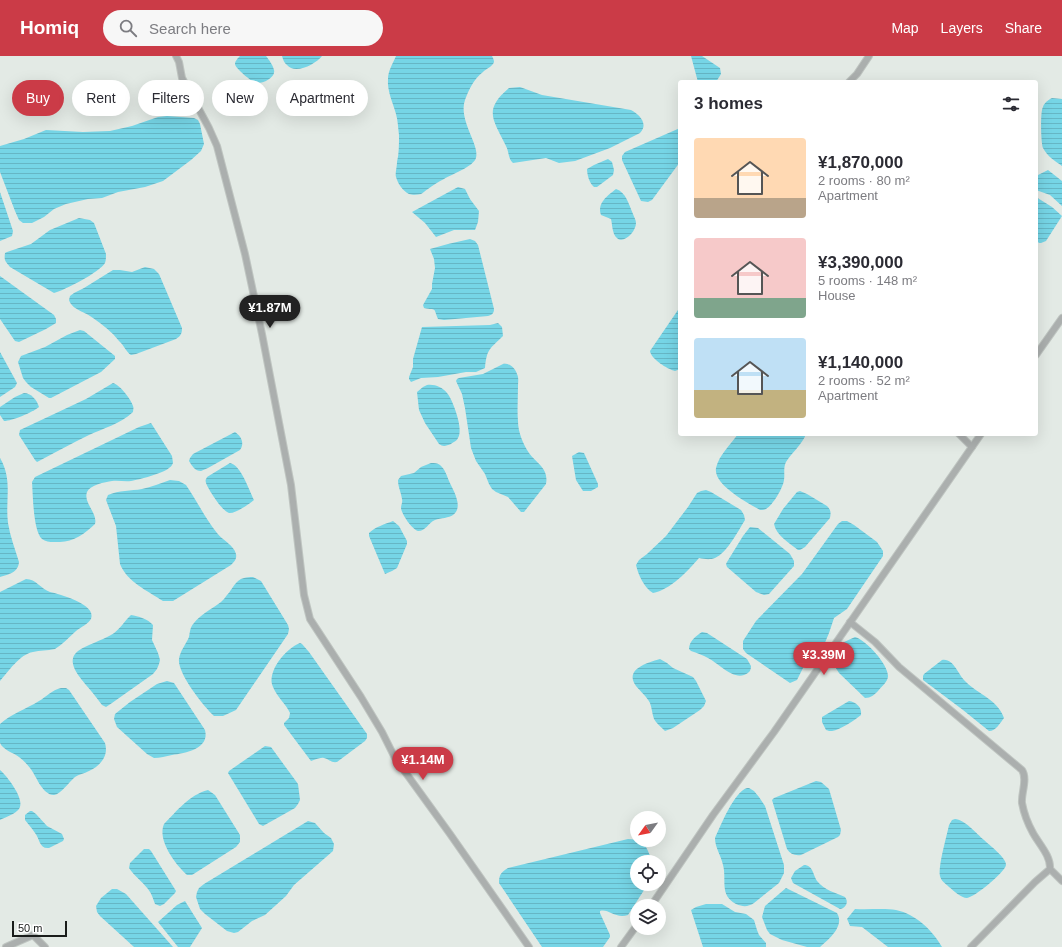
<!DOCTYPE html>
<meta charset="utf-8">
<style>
:root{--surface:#fff;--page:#f7f7f7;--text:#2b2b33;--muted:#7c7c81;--accent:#cb3b47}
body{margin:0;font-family:Helvetica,sans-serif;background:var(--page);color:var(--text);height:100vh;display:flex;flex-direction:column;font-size:15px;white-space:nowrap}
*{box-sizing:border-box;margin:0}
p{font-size:13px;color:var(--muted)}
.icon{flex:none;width:22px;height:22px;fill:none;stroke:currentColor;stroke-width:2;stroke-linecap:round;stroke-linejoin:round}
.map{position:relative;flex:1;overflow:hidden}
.side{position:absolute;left:678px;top:24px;width:360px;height:356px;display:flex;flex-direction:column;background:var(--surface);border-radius:4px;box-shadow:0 4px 16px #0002}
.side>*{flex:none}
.top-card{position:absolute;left:12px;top:24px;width:380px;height:36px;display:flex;gap:8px}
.needle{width:26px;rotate:237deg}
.tools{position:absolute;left:630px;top:755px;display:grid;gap:8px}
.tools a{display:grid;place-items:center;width:36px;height:36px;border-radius:50%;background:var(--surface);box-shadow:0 4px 16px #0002;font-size:20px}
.scale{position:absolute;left:12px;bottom:10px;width:55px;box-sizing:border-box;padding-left:4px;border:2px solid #1a1d1b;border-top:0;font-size:11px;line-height:14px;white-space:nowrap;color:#1a1d1b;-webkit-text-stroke:3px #fff;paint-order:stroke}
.price{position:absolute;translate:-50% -34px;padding:0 9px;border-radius:14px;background:var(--accent);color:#fff;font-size:13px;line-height:26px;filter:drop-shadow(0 1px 2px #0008)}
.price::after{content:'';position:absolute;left:50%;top:24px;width:12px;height:9px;margin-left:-6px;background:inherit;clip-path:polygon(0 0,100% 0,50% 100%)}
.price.selected{background:#222;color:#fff}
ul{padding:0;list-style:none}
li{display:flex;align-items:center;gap:12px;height:100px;padding:0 16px}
li span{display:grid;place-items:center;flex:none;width:112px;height:80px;border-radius:4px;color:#555}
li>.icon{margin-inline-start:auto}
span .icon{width:48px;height:48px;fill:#fffc;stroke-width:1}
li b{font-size:17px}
h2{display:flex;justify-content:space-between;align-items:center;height:48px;padding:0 16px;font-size:17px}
.chip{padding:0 14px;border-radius:18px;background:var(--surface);box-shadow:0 4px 16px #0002;font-size:14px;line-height:36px}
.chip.selected{background:var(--accent);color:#fff}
header{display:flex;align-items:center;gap:24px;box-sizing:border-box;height:56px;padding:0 20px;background:var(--accent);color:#fff}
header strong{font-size:19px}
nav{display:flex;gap:22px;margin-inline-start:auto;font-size:14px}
.search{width:280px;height:36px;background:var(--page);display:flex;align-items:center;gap:10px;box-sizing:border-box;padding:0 14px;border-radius:22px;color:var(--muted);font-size:15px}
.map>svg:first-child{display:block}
.water{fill:url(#water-rules)}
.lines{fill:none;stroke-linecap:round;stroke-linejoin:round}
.minor-casing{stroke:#bfc5c1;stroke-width:8}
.minor{stroke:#abafae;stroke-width:6}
</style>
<header>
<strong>Homiq</strong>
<div class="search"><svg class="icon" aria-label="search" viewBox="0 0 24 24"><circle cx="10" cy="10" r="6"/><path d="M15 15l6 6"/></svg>Search here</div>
<nav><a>Map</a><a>Layers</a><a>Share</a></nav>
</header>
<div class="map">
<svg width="1062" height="891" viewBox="0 0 1062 891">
<defs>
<pattern id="water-rules" width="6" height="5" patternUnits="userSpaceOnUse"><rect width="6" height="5" fill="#76d5e6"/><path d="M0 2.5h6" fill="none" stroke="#66b6c5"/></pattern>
</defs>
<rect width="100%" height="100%" fill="#e3eae5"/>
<!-- water -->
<g class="water">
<path d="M240,0H266C269,4 273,9 274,14C276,22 262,28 256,27C252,26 235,12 235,8C235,5 238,2 240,0Z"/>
<path d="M282,0H322C316,8 295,19 287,9C284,7 283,3 282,0Z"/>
<path d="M396,0H492C493,2 494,4 494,6C493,10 486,13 483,16C474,23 469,33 465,44C458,64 480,89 476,102C473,111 452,118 444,123C438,126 433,129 428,133C426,134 423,137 421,138C417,139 412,139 409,138C403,135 398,128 396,121C395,117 397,111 397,106C399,98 399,88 399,79C398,72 398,65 396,58C393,47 387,35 388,23C388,15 393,7 396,0Z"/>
<path d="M691,0H702L720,12L721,18L716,26H698Z"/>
<path d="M520,31L542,39L631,54C639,58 649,68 640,77L610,92L575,105L559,107L546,102L513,107C508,103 509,95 506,90C493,63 483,54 509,32Z"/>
<path d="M1052,42L1062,43V110C1055,105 1047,100 1043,92C1041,88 1040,55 1043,51C1044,47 1048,44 1052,42Z"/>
<path d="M167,60L194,62L198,64L200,68L204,88L201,95L191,104L163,125L145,131L118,136L102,142L88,143L66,148L54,153L44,161L32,167H23L19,164L15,155L0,116V90L24,83L46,74L83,76L110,75L132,70L158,61Z"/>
<path d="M680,72V106L652,144L648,146L641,145L622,104V100L625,96Z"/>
<path d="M608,103L612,106L614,114L613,119L597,131H594C589,127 587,118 587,113L594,109Z"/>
<path d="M1048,114L1062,125V150L1050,139L1036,134V120Z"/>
<path d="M458,131L465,133L470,143L479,155L478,166L475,174H454L436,181L425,167L412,156Z"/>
<path d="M616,133C626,136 629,149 633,158C634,161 636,164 636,167C636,177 620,192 614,178C612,173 612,167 611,163L601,159C597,147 607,140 616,133Z"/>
<path d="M0,136L13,175L12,180L0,185Z"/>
<path d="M1036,141L1052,151L1062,160L1046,185L1041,187H1039L1036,184Z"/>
<path d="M79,162L90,164L94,167L106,198C106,201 106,204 105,207C100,216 65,234 54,237L10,211C5,205 4,205 5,197L7,196L31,188L50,174Z"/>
<path d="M470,183L475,185L478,189L494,253C494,257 492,259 488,260L444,264L438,263C433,250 437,255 424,252L423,249L432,233V228L435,212L434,203L430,193L448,188Z"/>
<path d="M145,211L154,213L159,218L182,272C182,277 181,280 176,283L136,298L131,299C126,296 124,289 119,285C112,276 103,269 93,262C86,256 72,254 69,244L70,240L74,237L84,232L113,214H120L132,216Z"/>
<path d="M0,220L54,259L56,263V267L46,273L19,286L15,285L0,263Z"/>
<path d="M680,251V313L675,315C667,313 651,303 650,295Z"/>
<path d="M498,267L502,271L503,280C490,293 487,292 485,312L476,316H466L438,321L421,322L411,326L409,323V321L413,311V303L422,271L490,269Z"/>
<path d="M80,274L84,275L115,300V303L101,316L51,342H49L31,331L26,326L23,322L18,306L21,300L45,291L67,279Z"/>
<path d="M0,296L17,327L15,331L0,341Z"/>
<path d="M503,308C510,307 515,312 517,318C519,322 518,326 518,330C518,342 517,354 518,365C518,376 523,388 529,397C537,408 549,412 546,428L524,456H521L508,441L496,436L492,433L489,428L485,418L476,405L471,392L465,352L462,338L456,325L457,323L459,322L483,318Z"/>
<path d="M113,327C120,329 131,343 133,350C134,352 133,354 133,356C120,368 104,372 89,379C72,387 56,396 39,405L37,406L35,404L19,379L20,374L86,343Z"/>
<path d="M427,329C435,328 442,331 447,337C453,344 464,374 458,382C457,385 453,386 451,388C446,390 443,391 439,388L425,367L419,354L417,336L423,331Z"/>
<path d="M24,337C31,337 37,344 39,351C33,356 12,365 4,365L0,359V351L15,341Z"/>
<path d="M151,367L172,400L173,407C172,409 171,411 169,412C164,417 138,424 131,425C125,426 118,424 112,425C105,426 90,429 87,436C83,447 98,457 95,468C86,477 73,486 60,486C54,486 47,487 42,483C33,475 33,438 32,426L35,421L139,371Z"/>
<path d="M235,376C241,380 245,387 240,394L208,412L201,415C195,415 192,410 189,405L190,402L193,398Z"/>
<path d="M738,378H806C802,389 792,396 786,406C783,412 785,418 784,424C783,432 773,449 766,453C764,454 762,454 760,454C748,447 713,429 716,412C719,399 731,388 738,378Z"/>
<path d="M579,396L584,397L598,428V431L591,435H583L576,424L572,400Z"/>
<path d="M0,402C13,424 5,444 8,467C10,480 15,493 19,506C18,517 9,518 0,521Z"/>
<path d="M230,407C241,409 249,434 254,444C249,448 235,458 229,457C222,455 208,433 206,427C205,423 206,424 207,421Z"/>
<path d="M431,407C435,407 437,407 440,409C445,413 447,420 449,425C453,434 464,451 453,459C449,462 441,462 435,464C428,467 426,475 418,475C412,473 402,459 401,452C401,449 403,446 402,443C401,436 398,431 398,424L401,420L414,417L421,411Z"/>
<path d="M170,424L179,425L186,429C197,445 205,462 217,477C222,484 234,489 236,498C237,503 234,506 231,509L173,545H163C148,535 127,526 120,508L116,470L106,444L108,439C119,434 131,435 142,433C151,431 161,427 170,424Z"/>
<path d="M706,434L711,436L741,454L744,459L745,464C738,475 727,497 715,502C710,504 704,503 699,502C688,515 670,534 653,537C644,532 638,518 636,509L639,504L647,498L666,480L688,451L697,437L701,435Z"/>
<path d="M800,435L807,438L827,450C831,454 831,457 830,462L805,491L800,494H798C789,487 776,479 774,468L783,453L797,436Z"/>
<path d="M393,465L399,470L407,485V488L397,512L392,515L385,518L369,480V477C375,471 385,468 393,465Z"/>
<path d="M842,465H847L854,469L877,486L883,495V500L847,553L834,562L829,577L824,589L805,608L797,624L790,627L746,597L743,593V585L756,565L802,518L838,468Z"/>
<path d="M750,471L758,472L790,498L794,505V510L769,538L764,539L756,536L727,511L726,508L727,506L743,480Z"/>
<path d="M253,521L261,525L288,569L289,573L288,578L236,654L223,660H214C204,651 177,617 179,603C180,595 186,588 189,581C190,576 190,571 194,567C201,558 212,553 221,546C223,544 225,542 227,539C233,533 235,524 244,522C247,521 250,521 253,521Z"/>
<path d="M26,523C36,523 41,533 50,536C59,538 97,548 91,563C88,568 81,571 76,575C69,581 63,588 55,593C47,595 40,594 33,596C20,598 8,616 0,625V536Z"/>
<path d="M131,559C138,560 148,563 153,569L152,584L158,597L160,604L159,608L157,613L153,618L112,647L106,651L102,649C97,642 92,636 86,629C79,620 65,605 78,595C88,588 101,585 111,579C120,574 124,565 131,559Z"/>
<path d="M702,576L707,577L747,603L751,610C751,615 749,617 744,619C732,623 718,607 708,602C703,599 697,597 691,595L689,593C689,585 696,580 702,576Z"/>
<path d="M855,581C866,584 888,608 888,620C888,626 881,631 878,635C874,639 871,642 865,642L839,617L832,606L842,587Z"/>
<path d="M300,587L302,588L309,596L367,678V682L365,685L337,706C331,707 329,703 324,702C320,701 315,704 311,705L284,669V667L289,662L290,657C286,648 277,641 273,631C266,616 286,592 300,587Z"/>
<path d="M660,603L667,607L673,612L693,621L696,625L706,645L704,650L700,654L673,672L665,675C661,671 656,667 654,663C652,658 652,652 650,647C647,641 641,636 636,630C624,613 647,607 660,603Z"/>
<path d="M942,604C954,602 958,619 966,626C978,638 998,644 1004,662C1000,667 996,675 989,675L963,654L923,624V620L924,618Z"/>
<path d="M167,625L174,627L205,674C210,693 185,697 172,699C166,700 160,702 154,702L147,698L117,671L114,663L115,658L130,646L157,628Z"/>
<path d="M61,632H66L69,634L105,687C109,700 100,710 89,715C84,718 79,718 75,721C69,726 61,738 54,739C42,739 36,719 30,712C27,708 23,704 19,701C14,697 3,694 0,687C0,682 0,674 0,668C11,658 26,653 39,645C46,641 52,634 61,632Z"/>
<path d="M849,645C856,646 862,651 861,659C855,664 840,674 832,675C829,675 829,675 826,674L822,666V661Z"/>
<path d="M265,690L271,691L298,728L300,744L298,748L295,752L263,770L259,768L228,717L229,715Z"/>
<path d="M0,714C7,720 26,744 19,753C15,758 6,761 0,764Z"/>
<path d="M816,725L821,726L829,733L841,774L840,779L838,781L801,799C795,800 790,798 787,793L772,744L774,742Z"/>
<path d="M747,732H749L754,735L759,741L765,750L784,809V817L779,827L754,847C748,851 743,851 736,848C719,839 727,824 723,809C721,799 715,792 715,782C721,769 734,736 747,732Z"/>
<path d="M208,734L215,739L240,779V786L236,791L192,819H187C175,808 157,784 164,768C177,755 189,739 208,734Z"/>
<path d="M30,755H32L36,758L47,770L62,778L64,783L63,785L49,792C39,793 40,783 35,777C32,772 28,768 25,764V759Z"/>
<path d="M955,763C964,763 977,778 984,784C988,788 1007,802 1006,809C1005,816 975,841 967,842C961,842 954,835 949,831C946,828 941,825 940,820C938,810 947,779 949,769L952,764Z"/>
<path d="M308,765L315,767L324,777L331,782L334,788L333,795L294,829L286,840L265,859L252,865L238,876L234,877L227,875L205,858L200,853L196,841L197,836L199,832L204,828Z"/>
<path d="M628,783C647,784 645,790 653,806H637V828H648L628,859C615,863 608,852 600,855V857L610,879V881L603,891H542L499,827C499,819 501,816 508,812Z"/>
<path d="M144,793H149L151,795L176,835L175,837L164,848L160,850L155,848C153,843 152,838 148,833C142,825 134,820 129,812L130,807Z"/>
<path d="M804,809C813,809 813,819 817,825C824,834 836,837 845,841C849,846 846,852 840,853L793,827L791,822L795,815Z"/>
<path d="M786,832L837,857C845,870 829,883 820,891H807L782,884L770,878L767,874L762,861L765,850Z"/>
<path d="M112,833H117L126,838L173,891H134L100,860L97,856L96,850L101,842Z"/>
<path d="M185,845L202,872L190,891H178L158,866L177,849Z"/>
<path d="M706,848H722L735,856L746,858L754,864L757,874L759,879L766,887V891H703L691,854L696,851Z"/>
<path d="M855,853C868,854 884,852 896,854C916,858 933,875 942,891H888L862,871L850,870L848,865L847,863Z"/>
</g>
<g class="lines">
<!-- minor casing -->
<g class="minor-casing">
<g id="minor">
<path d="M176,0L179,6L182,22L209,72L217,90L245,198L262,278L291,429L304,539L310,563L361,641L382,676L395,702L450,778L529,891"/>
<path d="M849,26L857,18L869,0"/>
<path d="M1036,299L1062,262"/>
<path d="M959,378L972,391"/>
<path d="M850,566L875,586L899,611L1022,714C1028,723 1021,737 1022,747C1024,758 1028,768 1033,777C1039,788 1051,800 1050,813L1062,825"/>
<path d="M651,850L713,759L774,676L981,378"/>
<path d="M6,891L33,879L45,891"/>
<path d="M621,891L637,869"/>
<path d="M971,891L1035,826L1050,813"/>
</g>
</g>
<!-- minor -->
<use href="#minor" class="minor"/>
</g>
</svg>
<div class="tools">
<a><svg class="needle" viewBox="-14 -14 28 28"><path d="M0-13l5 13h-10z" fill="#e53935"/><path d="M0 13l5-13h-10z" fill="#7c7c81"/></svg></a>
<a><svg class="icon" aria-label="locate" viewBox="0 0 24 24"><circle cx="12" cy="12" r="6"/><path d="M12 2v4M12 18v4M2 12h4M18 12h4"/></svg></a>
<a><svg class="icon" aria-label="layers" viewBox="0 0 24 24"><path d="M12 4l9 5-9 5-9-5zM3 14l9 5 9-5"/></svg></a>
</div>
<div class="scale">50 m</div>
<b class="price selected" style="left:270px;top:273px">¥1.87M</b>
<b class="price" style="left:824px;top:620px">¥3.39M</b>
<b class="price" style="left:423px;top:725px">¥1.14M</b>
<div class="top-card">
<a class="chip selected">Buy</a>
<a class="chip">Rent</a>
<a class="chip">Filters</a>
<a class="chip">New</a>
<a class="chip">Apartment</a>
</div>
<section class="side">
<h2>3 homes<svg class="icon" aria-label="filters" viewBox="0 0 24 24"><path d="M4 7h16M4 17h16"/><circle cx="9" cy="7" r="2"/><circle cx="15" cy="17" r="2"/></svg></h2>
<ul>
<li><span style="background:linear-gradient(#ffd9b3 75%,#b9a48a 0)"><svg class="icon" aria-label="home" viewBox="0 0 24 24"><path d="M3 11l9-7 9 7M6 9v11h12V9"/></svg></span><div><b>¥1,870,000</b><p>2 rooms · 80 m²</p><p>Apartment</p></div></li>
<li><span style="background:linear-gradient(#f6c9c9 75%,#7fa58c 0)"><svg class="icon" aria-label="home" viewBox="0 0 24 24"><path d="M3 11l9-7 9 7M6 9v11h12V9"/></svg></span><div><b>¥3,390,000</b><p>5 rooms · 148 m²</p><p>House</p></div></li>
<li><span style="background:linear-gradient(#bfe0f5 65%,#c2b280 0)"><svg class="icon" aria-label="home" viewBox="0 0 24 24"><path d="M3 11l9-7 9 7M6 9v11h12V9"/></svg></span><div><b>¥1,140,000</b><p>2 rooms · 52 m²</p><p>Apartment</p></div></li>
</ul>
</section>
</div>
